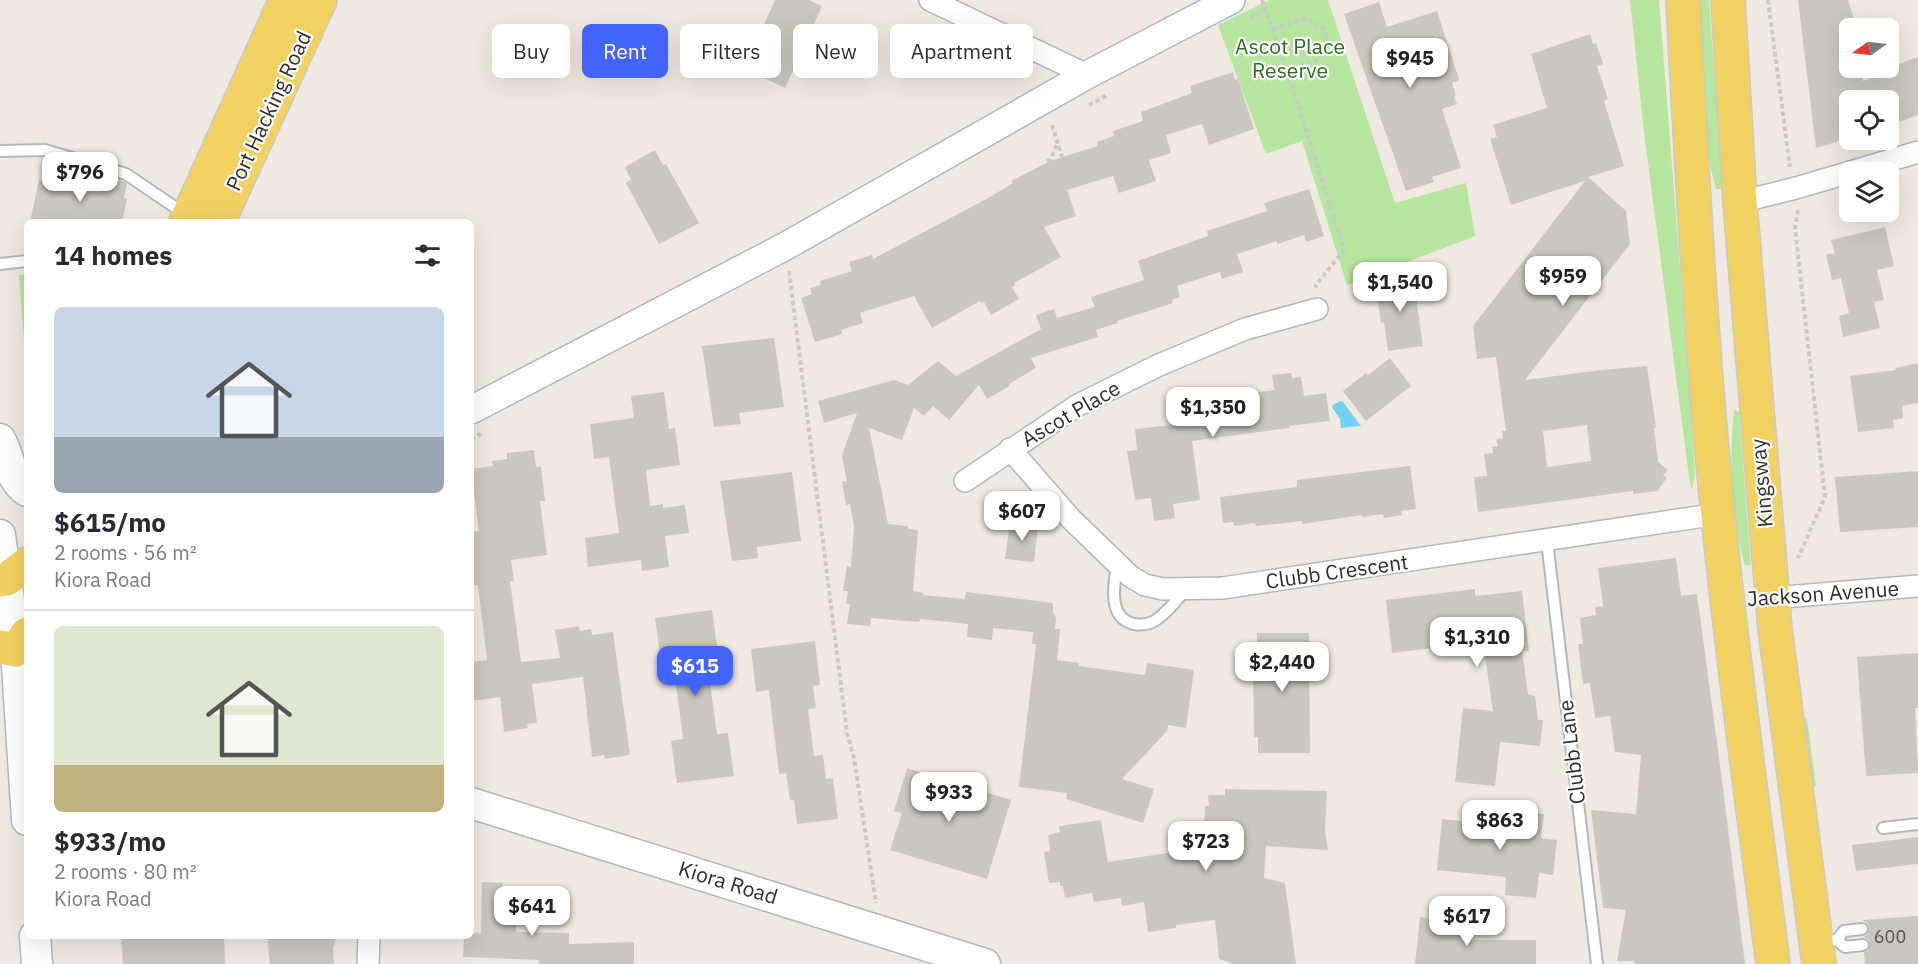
<!DOCTYPE html>
<meta charset="utf-8">
<style>
:root{--surface:#fff;--page:#f7f7f7;--text:#2b2b33;--muted:#7c7c81;--line:#e1e1e2;--accent:#4264fb}
body{margin:0;font-family:"IBM Plex Sans",sans-serif;background:var(--page);color:var(--text);height:100vh;display:flex;flex-direction:column;font-size:22px;white-space:nowrap}
*{box-sizing:border-box;margin:0}
p{font-size:20px;color:var(--muted)}
.icon{flex:none;width:33px;height:33px;fill:none;stroke:currentColor;stroke-width:2;stroke-linecap:round;stroke-linejoin:round}
.map{position:relative;flex:1;overflow:hidden}
.details{position:absolute;left:24px;top:219px;width:450px;height:720px;display:flex;flex-direction:column;background:var(--surface);border-radius:9px;box-shadow:0 6px 24px #0002}
.details>*{flex:none}
.banner{position:absolute;left:492px;top:24px;width:570px;height:54px;display:flex;gap:12px}
.needle{width:39px;rotate:256deg}
.buttons{position:absolute;left:1839px;top:18px;display:grid;gap:12px}
.buttons a{display:grid;place-items:center;width:60px;height:60px;border-radius:9px;background:var(--surface);box-shadow:0 6px 24px #0002;font-size:30px}
.price{position:absolute;translate:-50% -51px;padding:0 14px;border-radius:12px;background:#fff;color:#222;font-size:20px;line-height:39px;filter:drop-shadow(0 2px 3px #0008)}
.price::after{content:'';position:absolute;left:50%;top:36px;width:18px;height:14px;margin-left:-9px;background:inherit;clip-path:polygon(0 0,100% 0,50% 100%)}
.price.on{background:var(--accent);color:#fff}
ul{padding:0;list-style:none}
li{display:grid;align-content:center;gap:12px;height:318px;padding:0 30px}
li+li{border-top:2px solid var(--line)}
li span{display:grid;place-items:center;height:186px;border-radius:9px;color:#555}
li>.icon{margin-inline-start:auto}
span .icon{width:108px;height:108px;fill:#fffc;stroke-width:1}
li b{font-size:26px}
h2{display:flex;justify-content:space-between;align-items:center;height:72px;padding:0 30px;font-size:26px}
.tag{padding:0 21px;border-radius:9px;background:var(--surface);box-shadow:0 6px 24px #0002;font-size:21px;line-height:54px}
.tag.on{background:var(--accent);color:#fff}
.map>svg:first-child{display:block}
.green{fill:#b6e59e}
.water{fill:#75cff0}
.building{fill:#cbc7bf;fill-rule:evenodd}
.lines{fill:none;stroke-linecap:round;stroke-linejoin:round}
.service-casing{stroke:#b4b7c1;stroke-width:14}
.minor-casing{stroke:#b4b7c1;stroke-width:24}
.tertiary-casing{stroke:#b4b7c1;stroke-width:30}
.secondary-casing{stroke:#b4b7c1;stroke-width:33}
.primary-casing{stroke:#c9c9c9;stroke-width:36}
.path{stroke:#c9c9c9;stroke-width:4;stroke-dasharray:4.5 3;stroke-linecap:butt}
.service{stroke:#fff;stroke-width:10}
.minor{stroke:#fff;stroke-width:21}
.tertiary{stroke:#fff;stroke-width:27}
.secondary{stroke:#fff;stroke-width:30}
.primary{stroke:#f2d163;stroke-width:33}
.labels{text-anchor:middle;stroke-width:4.5;stroke-linejoin:round;paint-order:stroke}
.number-label{font-size:18px;fill:#555452}
.park-label{font-size:21px;fill:#2c6e1b;stroke:#fff}
.street-label{font-size:21px;fill:#2e2e2e;stroke:#fff}
</style>
<div class="map">
<svg width="1918" height="964" viewBox="0 0 1918 964">
<rect width="100%" height="100%" fill="#efe9e1"/>
<!-- green -->
<g class="green">
<path d="M1270,0H1328L1395,203L1466,183L1475,236L1347,285L1302,141L1266,154L1218,25Z"/>
<path d="M1630,0H1659L1692,422L1695,475L1692,489L1690,484L1644,132Z"/>
<path d="M1701,0H1709L1723,189H1716C1699,128 1699,63 1701,0Z"/>
<path d="M27,274V379L19,275Z"/>
<path d="M1734,410L1739,412L1751,565L1745,566C1730,515 1729,463 1734,410Z"/>
<path d="M1803,718H1807L1816,786L1811,785Z"/>
</g>
<!-- water -->
<path class="water" d="M1341,401L1343,402L1361,426L1341,428L1340,419L1332,407L1334,404Z"/>
<!-- building -->
<g class="building">
<path d="M775,0H809L822,6L785,88L744,69Z"/>
<path d="M1798,0H1848L1857,28H1850V68H1859L1863,81L1890,72L1893,66L1918,57V115L1888,126V100H1850V138L1816,148Z"/>
<path d="M1379,2L1387,27L1437,11L1459,80L1452,83L1456,96H1454L1457,104L1442,109L1461,168L1432,177L1434,182L1406,191L1344,14Z"/>
<path d="M1590,34L1593,44L1596,43L1603,64L1597,66L1608,99L1604,101L1624,166L1588,177L1626,211L1630,244L1525,380L1602,370L1647,366L1656,427L1654,428L1658,462L1668,470L1663,475L1667,478L1657,491L1633,494V491L1478,512L1474,477L1487,476L1484,454L1493,453L1492,447L1498,446L1496,439L1503,438L1502,431H1506L1496,357L1477,359L1473,326L1585,181L1511,205L1490,139L1497,137L1493,125L1547,108L1531,54ZM1587,425L1591,461L1547,467L1543,431Z"/>
<path d="M1233,72L1235,80L1238,79L1254,129L1209,145L1202,124L1166,135L1171,153L1149,160L1156,181L1119,193L1113,176L1067,190L1076,216L1044,227L1061,257L1014,283L1016,285L1012,287L1019,299L991,315L984,302L981,303L980,301L932,328L914,296L860,313L863,323L841,330L842,334L815,342L801,298L812,294L810,288L821,285L820,281L852,271L849,262L872,255L873,259L990,197L1013,183L1011,181L1050,161L1098,146L1097,142L1114,136L1113,131L1143,121L1141,112L1192,93L1190,86Z"/>
<path d="M655,150L663,165L666,164L699,223L659,244L626,183L631,180L625,167Z"/>
<path d="M101,176L123,181L127,184L124,198L127,199L122,222H30L39,180L98,192Z"/>
<path d="M1309,189L1324,236L1306,242L1304,235L1277,244V241L1237,254L1243,272L1222,279L1220,272L1177,286L1180,297L1172,300L1173,303L1117,321L1118,323L1096,330L1098,337L1031,358L1036,368L1009,384L1010,386L987,399L979,385L949,420L933,406L924,416L914,408L902,440L869,428L888,524L908,526V529L918,530L913,591L923,593V595L965,599L966,592L1053,603V613L1055,614L1056,619L1055,629H1060L1057,660L1079,663L1078,666L1145,675L1147,663L1194,670L1186,728L1168,725L1167,731L1122,779L1154,789L1143,823L1066,799L1067,793L1019,787L1036,644H1032L1033,632L993,628L992,640L967,637L968,624L920,619L919,622L871,618L870,626L847,624L850,604H846L848,591H843L847,566L851,567L854,526L850,504L846,505L842,482L847,481L842,456L857,413L824,423L818,401L894,380L908,385L938,361L956,376L1041,329L1036,315L1054,309L1057,318L1095,307L1091,297L1144,280L1138,261L1208,236L1207,231L1267,211L1264,203Z"/>
<path d="M1885,227L1894,266L1877,270L1884,300L1874,302L1880,328L1843,337L1839,316L1849,313L1841,278L1832,280L1826,255L1835,253L1831,240Z"/>
<path d="M1413,276L1423,346L1388,351L1384,322L1381,323L1375,282Z"/>
<path d="M774,338L784,407L739,413L741,424L714,427L702,346Z"/>
<path d="M1390,358L1411,386L1366,421L1343,391L1366,373L1368,375Z"/>
<path d="M1918,363V403L1902,406L1903,418L1893,420L1894,428L1858,432L1850,376L1896,370L1895,368Z"/>
<path d="M1291,373L1292,378L1301,377L1304,396L1326,393L1330,421L1289,426V428L1192,441L1200,500L1173,504L1175,518L1154,521L1151,498L1135,500L1127,451L1137,450L1135,429L1172,425L1170,414L1197,411L1196,407L1220,404L1219,397L1274,390L1272,375Z"/>
<path d="M664,392L669,429L675,428L680,465L646,470L650,506L663,504V508L685,505L689,533L665,536L669,567L642,571L641,560L588,567L585,538L619,533L609,457L594,459L590,424L634,418L631,396Z"/>
<path d="M534,450L536,467L541,466L545,501H540L547,555L511,560L514,581H510L521,662L560,658L555,630L579,626L580,631L591,629L592,635L613,632L630,755L605,759L604,755L592,757L583,677L532,684L537,723L527,724L528,728L504,732L500,697L471,701V662L487,660L478,585L471,586V532L479,531L471,469L493,466L492,461L507,459V453Z"/>
<path d="M1410,466L1416,509L1401,511L1402,515L1384,518L1383,514L1362,517V515L1302,524V521L1256,526L1255,523L1234,526L1233,522L1223,523L1220,497L1297,487V480Z"/>
<path d="M1918,471V527L1840,532L1835,477Z"/>
<path d="M792,472L801,541L757,547L758,558L732,561L720,481Z"/>
<path d="M1010,522L1038,526L1034,562L1005,559Z"/>
<path d="M1676,558L1681,596L1697,594L1722,780L1745,964H1634L1635,961H1617L1626,910L1603,908L1591,810L1636,814L1641,755L1615,752L1610,716L1595,718L1590,683L1583,684L1578,644H1583L1580,618L1596,615L1595,607L1603,606L1598,568Z"/>
<path d="M1475,589V596L1522,591L1529,651H1522L1528,694L1535,696L1538,720H1543L1540,746L1500,742L1495,786L1455,782L1463,708L1493,711L1483,642L1392,653L1386,600Z"/>
<path d="M712,610L718,653L706,655L717,734L728,733L734,776L677,783L671,741L683,739L673,659L661,661L655,618Z"/>
<path d="M1257,633H1309L1310,753H1258V737H1254L1253,655H1257Z"/>
<path d="M815,641L820,685L813,686L816,708L808,709L814,756L823,755L826,779L833,778L838,819L797,824L794,800H790L786,773L779,774L769,690L756,692L751,649Z"/>
<path d="M1918,653V708H1915L1918,773L1866,776L1857,657Z"/>
<path d="M907,768L1011,800L987,879L890,850L902,813L894,811Z"/>
<path d="M1225,789L1327,791L1325,830L1328,850L1266,846L1264,878L1285,883L1296,964H1234L1219,959L1215,920L1176,925V928L1148,932L1144,902L1122,906L1121,898L1094,902L1092,893L1065,898L1063,886H1060V882L1049,883L1044,852L1050,851L1048,835L1060,832L1059,826L1101,820L1108,862L1214,846L1204,843L1205,806H1209L1208,795H1225Z"/>
<path d="M1512,811L1544,814L1541,838L1557,840L1553,875L1539,873L1536,898L1505,895L1506,877L1437,870L1442,819L1511,826Z"/>
<path d="M1918,837V864L1856,871L1852,845Z"/>
<path d="M482,882L503,883L502,887H518L516,932L569,933V944L634,942V964H539V960L463,957L464,936H471V933H481Z"/>
<path d="M1918,916V964H1865L1864,952L1868,951L1870,945L1869,940L1863,936L1867,935L1869,929L1868,924L1862,920Z"/>
<path d="M1420,917L1463,922L1461,940H1536V964H1415Z"/>
<path d="M121,936H224L225,964H123Z"/>
<path d="M267,936H337L333,948L334,964H270Z"/>
</g>
<g class="lines">
<!-- service casing -->
<g class="service-casing">
<g id="service">
<path d="M0,151L45,150L126,174L185,214"/>
<path d="M0,264L27,261"/>
<path d="M1547,541L1597,964"/>
<path d="M1117,564C1114,584 1107,618 1134,624C1141,625 1150,624 1156,620C1168,612 1177,599 1186,590"/>
<path d="M1883,828L1918,824"/>
<path d="M1837,940L1844,931L1862,929"/>
<path d="M1819,942L1837,940L1845,947L1863,945"/>
</g>
</g>
<!-- minor casing -->
<g class="minor-casing">
<g id="minor">
<path d="M930,0L1087,75"/>
<path d="M1740,202L1796,188L1918,152"/>
<path d="M1010,449L1071,519L1130,576L1145,585L1163,589L1223,588L1718,514"/>
<path d="M965,481L1078,405L1159,365L1245,329L1317,309"/>
<path d="M1772,598L1918,586"/>
<path d="M368,964L369,936"/>
</g>
</g>
<!-- tertiary casing -->
<g class="tertiary-casing">
<path id="tertiary" d="M471,410L784,247L1087,75L1231,0"/>
</g>
<!-- secondary casing -->
<g class="secondary-casing">
<g id="secondary">
<path d="M0,439C11,457 8,479 27,491"/>
<path d="M0,535L16,650L27,820"/>
<path d="M471,803L985,964"/>
<path d="M35,936L37,964"/>
</g>
</g>
<!-- primary casing -->
<g class="primary-casing">
<g id="primary">
<path d="M1683,0C1692,172 1701,344 1718,515C1733,665 1754,814 1773,964"/>
<path d="M1728,0L1740,202L1775,629L1819,964"/>
<path d="M186,222L286,0"/>
<path d="M218,222L320,0"/>
<path d="M0,580L7,579L27,564"/>
<path d="M0,647L16,650L27,634"/>
</g>
</g>
<!-- path -->
<g class="path">
<path d="M1262,0L1287,70L1344,250L1316,285V288"/>
<path d="M1768,0L1790,167"/>
<path d="M1250,18L1266,9"/>
<path d="M1273,29L1306,18L1323,28L1328,40L1320,59L1287,70"/>
<path d="M1089,105L1109,94"/>
<path d="M1052,125L1062,157"/>
<path d="M1047,161L1050,160L1057,145"/>
<path d="M1798,210L1795,228L1825,497L1798,558"/>
<path d="M789,271L847,733L854,758L876,903"/>
<path d="M471,439L481,434"/>
</g>
<!-- service -->
<use href="#service" class="service"/>
<!-- minor -->
<use href="#minor" class="minor"/>
<!-- tertiary -->
<use href="#tertiary" class="tertiary"/>
<!-- secondary -->
<use href="#secondary" class="secondary"/>
<!-- primary -->
<use href="#primary" class="primary"/>
</g>
<g class="labels">
<!-- number labels -->
<g class="number-label">
<text x="1890" y="943">600</text>
</g>
<!-- park labels -->
<g class="park-label">
<text x="1290" y="54">Ascot Place<tspan x="1290" dy="24">Reserve</tspan></text>
</g>
<!-- street labels -->
<g class="street-label">
<text transform="translate(269 111) rotate(-65)" y="7">Port Hacking Road</text>
<text transform="translate(1071 414) rotate(-30)" y="7">Ascot Place</text>
<text transform="translate(1762 483) rotate(-95)" y="7">Kingsway</text>
<text transform="translate(1337 572) rotate(-8)" y="7">Clubb Crescent</text>
<text transform="translate(1823 594) rotate(-4)" y="7">Jackson Avenue</text>
<text transform="translate(1572 752) rotate(-97)" y="7">Clubb Lane</text>
<text transform="translate(728 883) rotate(17)" y="7">Kiora Road</text>
</g>
</g>
</svg>
<div class="buttons">
<a><svg class="needle" viewBox="-14 -14 28 28"><path d="M0-13l5 13h-10z" fill="#e53935"/><path d="M0 13l5-13h-10z" fill="#7c7c81"/></svg></a>
<a><svg class="icon" aria-label="locate" viewBox="0 0 24 24"><circle cx="12" cy="12" r="6"/><path d="M12 2v4M12 18v4M2 12h4M18 12h4"/></svg></a>
<a><svg class="icon" aria-label="layers" viewBox="0 0 24 24"><path d="M12 4l9 5-9 5-9-5zM3 14l9 5 9-5"/></svg></a>
</div>
<b class="price" style="left:1410px;top:89px">$945</b>
<b class="price" style="left:80px;top:203px">$796</b>
<b class="price" style="left:1563px;top:307px">$959</b>
<b class="price" style="left:1400px;top:313px">$1,540</b>
<b class="price" style="left:1213px;top:438px">$1,350</b>
<b class="price" style="left:1022px;top:542px">$607</b>
<b class="price" style="left:1477px;top:668px">$1,310</b>
<b class="price" style="left:1282px;top:693px">$2,440</b>
<b class="price on" style="left:695px;top:697px">$615</b>
<b class="price" style="left:949px;top:823px">$933</b>
<b class="price" style="left:1500px;top:851px">$863</b>
<b class="price" style="left:1206px;top:872px">$723</b>
<b class="price" style="left:532px;top:937px">$641</b>
<b class="price" style="left:1467px;top:947px">$617</b>
<div class="banner">
<a class="tag">Buy</a>
<a class="tag on">Rent</a>
<a class="tag">Filters</a>
<a class="tag">New</a>
<a class="tag">Apartment</a>
</div>
<section class="details">
<h2>14 homes<svg class="icon" aria-label="filters" viewBox="0 0 24 24"><path d="M4 7h16M4 17h16"/><circle cx="9" cy="7" r="2"/><circle cx="15" cy="17" r="2"/></svg></h2>
<ul>
<li><span style="background:linear-gradient(#c9d6e8 70%,#9aa5b1 0)"><svg class="icon" aria-label="home" viewBox="0 0 24 24"><path d="M3 11l9-7 9 7M6 9v11h12V9"/></svg></span><div><b>$615/mo</b><p>2 rooms · 56 m²</p><p>Kiora Road</p></div></li>
<li><span style="background:linear-gradient(#dfe7d0 75%,#c2b280 0)"><svg class="icon" aria-label="home" viewBox="0 0 24 24"><path d="M3 11l9-7 9 7M6 9v11h12V9"/></svg></span><div><b>$933/mo</b><p>2 rooms · 80 m²</p><p>Kiora Road</p></div></li>
</ul>
</section>
</div>
